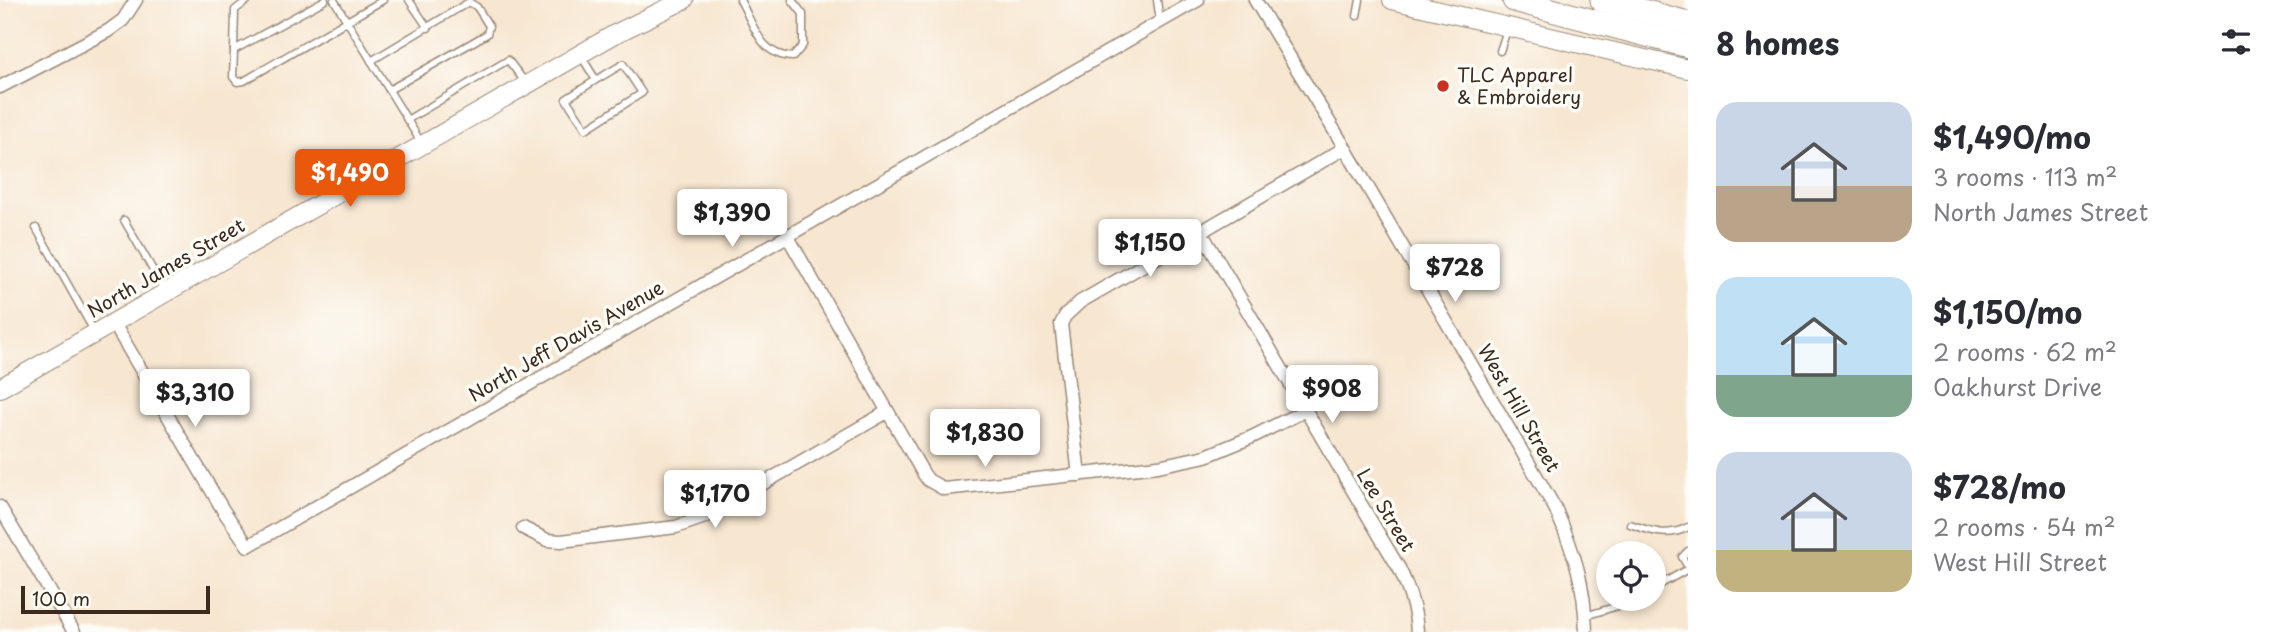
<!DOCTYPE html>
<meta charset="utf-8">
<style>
:root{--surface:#fff;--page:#f2f2f3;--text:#2b2b33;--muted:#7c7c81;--accent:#ea580c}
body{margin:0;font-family:"Playpen Sans",sans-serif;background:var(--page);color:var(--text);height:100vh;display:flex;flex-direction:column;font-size:26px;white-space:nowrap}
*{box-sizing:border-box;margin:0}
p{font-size:23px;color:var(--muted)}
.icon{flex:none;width:38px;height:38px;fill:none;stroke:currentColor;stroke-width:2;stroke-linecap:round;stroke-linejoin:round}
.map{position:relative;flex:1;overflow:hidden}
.side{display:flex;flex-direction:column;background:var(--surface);width:595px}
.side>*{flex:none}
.tools{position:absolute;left:1596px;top:541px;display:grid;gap:14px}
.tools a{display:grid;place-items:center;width:70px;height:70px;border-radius:50%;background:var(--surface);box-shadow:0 4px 10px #0003;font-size:35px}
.scale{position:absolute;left:21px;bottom:18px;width:189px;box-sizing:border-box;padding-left:7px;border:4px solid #3b2a1e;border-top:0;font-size:19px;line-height:24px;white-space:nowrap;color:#3b2a1e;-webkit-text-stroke:5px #fdfcf7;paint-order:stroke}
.price{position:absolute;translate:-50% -60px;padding:0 16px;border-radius:7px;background:#fff;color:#222;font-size:23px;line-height:46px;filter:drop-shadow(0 2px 4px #0008)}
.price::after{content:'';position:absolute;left:50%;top:42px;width:21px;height:16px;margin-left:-10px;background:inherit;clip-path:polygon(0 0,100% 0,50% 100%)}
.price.selected{background:var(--accent);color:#fff}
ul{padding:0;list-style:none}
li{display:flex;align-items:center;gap:21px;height:175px;padding:0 28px}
li span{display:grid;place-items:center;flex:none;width:196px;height:140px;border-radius:21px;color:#555}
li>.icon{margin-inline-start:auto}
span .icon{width:84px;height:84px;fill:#fffc;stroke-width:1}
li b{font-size:30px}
h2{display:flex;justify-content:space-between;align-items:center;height:84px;padding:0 28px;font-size:30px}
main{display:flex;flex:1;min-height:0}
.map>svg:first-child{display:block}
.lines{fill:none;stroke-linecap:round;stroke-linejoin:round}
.lane-casing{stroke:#987;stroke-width:9}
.street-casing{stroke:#987;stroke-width:15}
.secondary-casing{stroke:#987;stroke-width:20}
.highway-casing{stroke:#987;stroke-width:25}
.lane{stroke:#fff;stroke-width:6}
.street{stroke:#fff;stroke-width:12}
.secondary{stroke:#fff;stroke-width:18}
.highway{stroke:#fff;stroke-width:23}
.poi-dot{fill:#c8321e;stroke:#fdfcf7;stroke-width:2.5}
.labels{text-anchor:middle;stroke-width:7;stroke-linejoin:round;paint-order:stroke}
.poi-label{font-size:19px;fill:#3b2a1e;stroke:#fdfcf7;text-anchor:start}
.street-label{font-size:19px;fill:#3b2a1e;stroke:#fdfcf7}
</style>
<main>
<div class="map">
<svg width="1688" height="632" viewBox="0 0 1688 632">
<rect width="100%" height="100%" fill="#fdfcf7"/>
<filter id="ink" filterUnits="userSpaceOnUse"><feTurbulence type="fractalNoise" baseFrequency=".0143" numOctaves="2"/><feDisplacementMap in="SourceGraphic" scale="14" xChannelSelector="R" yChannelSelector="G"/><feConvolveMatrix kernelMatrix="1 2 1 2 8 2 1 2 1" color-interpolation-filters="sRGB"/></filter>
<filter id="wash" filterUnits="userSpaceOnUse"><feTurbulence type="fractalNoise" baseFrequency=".00686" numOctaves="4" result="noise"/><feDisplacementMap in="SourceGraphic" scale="28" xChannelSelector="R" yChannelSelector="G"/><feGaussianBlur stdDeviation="1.57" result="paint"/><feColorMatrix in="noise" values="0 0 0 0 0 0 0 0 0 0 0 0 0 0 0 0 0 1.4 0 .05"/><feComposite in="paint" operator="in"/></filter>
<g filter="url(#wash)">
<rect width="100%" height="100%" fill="#f7e6d0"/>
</g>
<g filter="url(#ink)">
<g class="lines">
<!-- lane casing -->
<g class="lane-casing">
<g id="lane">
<path d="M248,0L235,10L234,50L325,0"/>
<path d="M334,0L422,144"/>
<path d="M409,0L428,28"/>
<path d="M740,0C754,25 760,56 793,57L803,45V14L792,0"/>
<path d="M1157,0L1160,22"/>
<path d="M1357,16L1360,0"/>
<path d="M234,50L233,77L237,82L244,81L383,0"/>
<path d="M1500,51L1507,30"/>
<path d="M581,56L596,80L623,64L642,93L586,129L566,99L596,80"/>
<path d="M371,61L469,2L477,7L489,26L487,34L389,90"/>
<path d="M407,120L508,60L525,82"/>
<path d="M124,220L165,291"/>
<path d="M36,228L94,331"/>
<path d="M1630,524C1650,531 1668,538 1688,527"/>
<path d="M1688,551L1682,557L1688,567"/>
<path d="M1654,588L1688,569"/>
<path d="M1585,616L1621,605L1633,598"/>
</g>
</g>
<!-- street casing -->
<g class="street-casing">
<g id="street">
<path d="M1255,0L1345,148L1555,508C1574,551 1585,584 1586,632"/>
<path d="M0,87L108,31L123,20L136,0"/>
<path d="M1201,232C1268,344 1332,457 1399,568C1409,589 1416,609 1417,632"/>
<path d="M788,237L923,473L928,480L944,489L1158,466L1206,456L1252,437L1304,411"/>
<path d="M113,322L223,510L248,546L1198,0"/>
<path d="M1079,475L1061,324L1065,316L1080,302L1345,148"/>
<path d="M0,507L74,632"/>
<path d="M523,528L547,540L561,541L676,527L705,517L887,412"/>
</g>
</g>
<!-- secondary casing -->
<g class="secondary-casing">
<g id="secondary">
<path d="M1392,0L1688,69"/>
<path d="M0,388L615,34L684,0"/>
</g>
</g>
<!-- highway casing -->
<g class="highway-casing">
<g id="highway">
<path d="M1514,0L1688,46"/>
<path d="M1602,0L1688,23"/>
</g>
</g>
<!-- lane -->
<use href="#lane" class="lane"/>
<!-- street -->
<use href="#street" class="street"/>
<!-- secondary -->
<use href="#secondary" class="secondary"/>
<!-- highway -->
<use href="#highway" class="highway"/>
</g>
</g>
<!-- markers -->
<circle class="poi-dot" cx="1443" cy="86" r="7"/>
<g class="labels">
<!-- poi labels -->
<g class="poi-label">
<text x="1457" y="82">TLC Apparel<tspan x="1457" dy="22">&amp; Embroidery</tspan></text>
</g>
<!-- street labels -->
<g class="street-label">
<text transform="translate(166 268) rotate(-30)" y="7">North James Street</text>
<text transform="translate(566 341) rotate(-30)" y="7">North Jeff Davis Avenue</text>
<text transform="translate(1519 408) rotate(60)" y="7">West Hill Street</text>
<text transform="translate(1386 510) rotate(59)" y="7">Lee Street</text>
</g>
</g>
</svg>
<div class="tools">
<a><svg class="icon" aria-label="locate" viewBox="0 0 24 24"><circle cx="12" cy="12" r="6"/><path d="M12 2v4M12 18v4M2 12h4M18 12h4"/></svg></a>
</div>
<div class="scale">100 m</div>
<b class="price selected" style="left:350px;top:209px">$1,490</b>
<b class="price" style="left:732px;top:249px">$1,390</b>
<b class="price" style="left:1150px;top:279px">$1,150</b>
<b class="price" style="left:1455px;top:304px">$728</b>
<b class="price" style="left:1332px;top:425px">$908</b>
<b class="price" style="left:195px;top:429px">$3,310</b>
<b class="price" style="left:985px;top:469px">$1,830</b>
<b class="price" style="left:715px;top:530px">$1,170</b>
</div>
<section class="side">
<h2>8 homes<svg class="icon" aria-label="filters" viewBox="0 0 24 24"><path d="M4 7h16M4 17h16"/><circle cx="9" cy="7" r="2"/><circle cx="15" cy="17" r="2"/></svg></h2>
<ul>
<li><span style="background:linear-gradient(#c9d6e8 60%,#b9a48a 0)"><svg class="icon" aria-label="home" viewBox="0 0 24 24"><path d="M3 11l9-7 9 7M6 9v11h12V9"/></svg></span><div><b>$1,490/mo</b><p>3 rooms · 113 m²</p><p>North James Street</p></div></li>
<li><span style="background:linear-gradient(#bfe0f5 70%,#7fa58c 0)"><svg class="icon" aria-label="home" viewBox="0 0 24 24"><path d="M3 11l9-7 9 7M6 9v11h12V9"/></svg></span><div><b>$1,150/mo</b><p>2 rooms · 62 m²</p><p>Oakhurst Drive</p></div></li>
<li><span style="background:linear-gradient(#c9d6e8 70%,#c2b280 0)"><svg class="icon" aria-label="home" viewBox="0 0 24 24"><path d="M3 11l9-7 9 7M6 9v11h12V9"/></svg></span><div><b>$728/mo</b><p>2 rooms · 54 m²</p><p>West Hill Street</p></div></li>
</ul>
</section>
</main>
